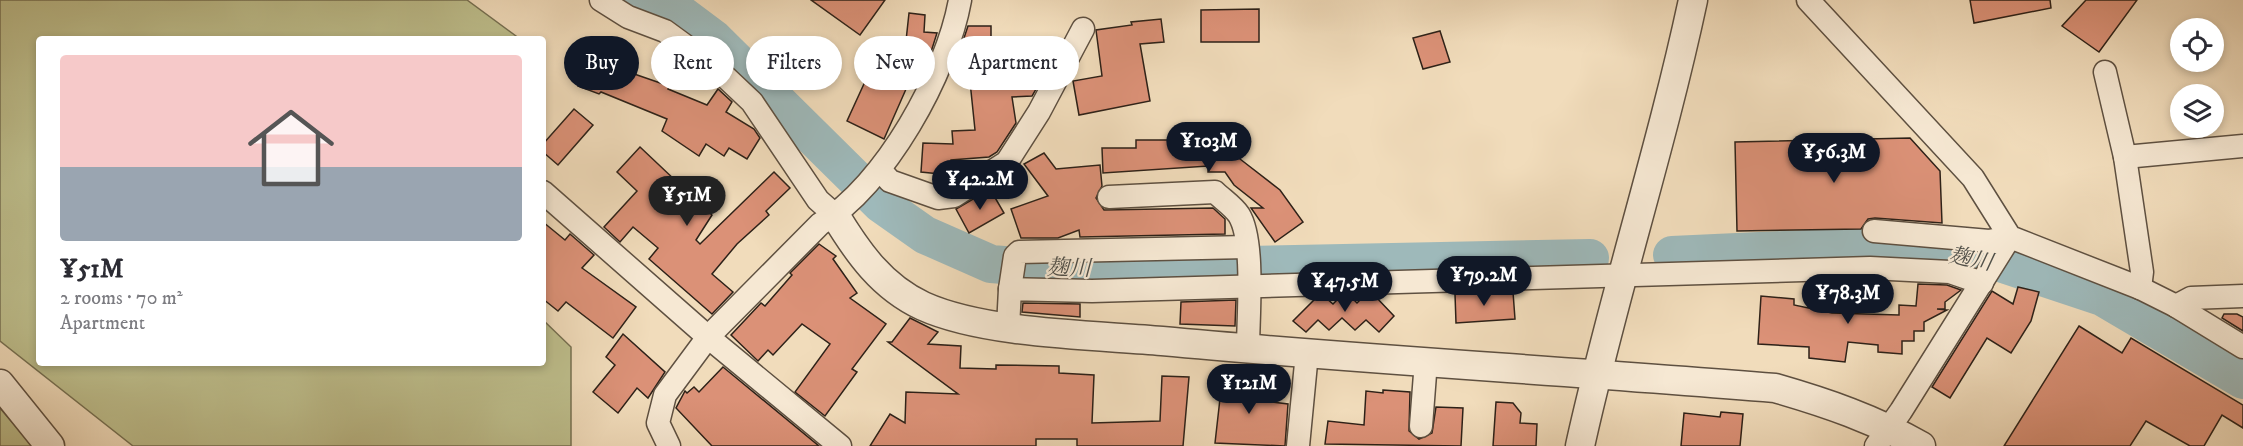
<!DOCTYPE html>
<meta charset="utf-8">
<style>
:root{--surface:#fff;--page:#f7f7f7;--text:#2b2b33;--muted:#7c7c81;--accent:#111827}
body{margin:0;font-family:"IM FELL DW Pica","Noto Serif JP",serif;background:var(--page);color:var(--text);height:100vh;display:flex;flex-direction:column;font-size:22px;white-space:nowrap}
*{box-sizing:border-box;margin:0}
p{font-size:20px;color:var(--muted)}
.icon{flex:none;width:33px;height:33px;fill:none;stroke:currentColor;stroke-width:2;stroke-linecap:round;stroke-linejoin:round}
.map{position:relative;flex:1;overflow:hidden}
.drawer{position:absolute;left:36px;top:36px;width:510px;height:330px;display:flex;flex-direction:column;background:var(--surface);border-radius:6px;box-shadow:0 3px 9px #0003}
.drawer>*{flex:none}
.banner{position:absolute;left:564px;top:36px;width:570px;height:54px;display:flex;gap:12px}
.buttons{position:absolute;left:2170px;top:18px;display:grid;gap:12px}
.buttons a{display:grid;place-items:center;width:54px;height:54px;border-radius:50%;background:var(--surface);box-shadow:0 3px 9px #0003;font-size:30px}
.price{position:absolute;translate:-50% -51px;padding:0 14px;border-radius:21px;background:var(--accent);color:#fff;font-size:20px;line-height:39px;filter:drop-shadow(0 2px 3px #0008)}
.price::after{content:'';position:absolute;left:50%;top:36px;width:18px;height:14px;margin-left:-9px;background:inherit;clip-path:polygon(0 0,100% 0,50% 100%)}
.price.current{background:#222;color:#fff}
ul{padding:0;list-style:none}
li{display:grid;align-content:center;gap:12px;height:318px;padding:0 24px}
li span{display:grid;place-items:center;height:186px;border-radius:6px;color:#555}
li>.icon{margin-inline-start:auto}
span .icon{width:108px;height:108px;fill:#fffc;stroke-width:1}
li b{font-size:26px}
.pill{padding:0 21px;border-radius:27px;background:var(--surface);box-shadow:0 3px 9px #0003;font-size:21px;line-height:54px}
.pill.current{background:var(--accent);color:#fff}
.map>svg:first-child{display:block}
.green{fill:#bebf8d;stroke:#767052;stroke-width:1.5}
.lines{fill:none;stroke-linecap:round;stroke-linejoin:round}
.river{stroke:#9eb9ba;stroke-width:38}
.building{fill:#db9177;stroke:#2d2118;stroke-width:1.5}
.minor-casing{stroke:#5e5041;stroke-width:25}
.tertiary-casing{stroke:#5e5041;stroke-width:31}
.minor{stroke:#f6e8d3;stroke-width:22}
.tertiary{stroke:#f6e8d3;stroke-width:28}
.labels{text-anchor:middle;stroke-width:4.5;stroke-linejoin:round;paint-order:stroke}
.water-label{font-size:22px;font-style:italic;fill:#4f4f49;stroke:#f6e8d3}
</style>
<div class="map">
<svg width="2243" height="446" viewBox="0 0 2243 446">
<rect width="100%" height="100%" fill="#f1dcbb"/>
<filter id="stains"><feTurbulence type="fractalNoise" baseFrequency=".00333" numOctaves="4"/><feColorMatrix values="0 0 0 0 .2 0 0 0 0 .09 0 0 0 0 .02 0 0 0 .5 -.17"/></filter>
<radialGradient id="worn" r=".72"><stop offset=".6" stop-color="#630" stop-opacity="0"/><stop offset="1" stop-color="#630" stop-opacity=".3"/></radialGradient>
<!-- green -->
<g class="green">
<path d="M0,0H467L520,39H39V363H543V320L571,347V446H133L0,341Z"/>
<path d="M0,408L33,446H0Z"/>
</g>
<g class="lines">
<!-- river -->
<g class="river">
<path d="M642,0L674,9L714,39L881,204L925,235L991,264L1056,269L1590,258"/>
<path d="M1672,255L1871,246L1976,255L2102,297L2243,380"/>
</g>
</g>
<!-- building -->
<g class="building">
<path d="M811,0H885L860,35Z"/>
<path d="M1970,0H2050L2051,8L1974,23Z"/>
<path d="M2086,0H2137L2099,52L2062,26Z"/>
<path d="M1259,9V42H1201V10Z"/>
<path d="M909,13L925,15L924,32L937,33L931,52L913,82L910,80L884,139L847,121L885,38L905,50Z"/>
<path d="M1161,19L1164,42L1140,44L1150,101L1079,115L1073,81L1102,76L1096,30L1132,25L1131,22Z"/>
<path d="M968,26H991V42L1055,44V53L1045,71H1039L1040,82L1032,96L1012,97L1016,123L997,152L989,157L951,160L950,175L921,172L923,143L953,144L952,131L975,130L969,72H958V56Z"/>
<path d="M1440,31L1450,62L1423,69L1413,38Z"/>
<path d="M588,58L669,86L668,89L707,105L718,89L732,102L726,112L754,129L760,138L747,159L729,148L724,156L706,144L699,156L662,131L667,119L601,92L599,94L578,86Z"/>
<path d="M574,109L593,125L558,165L543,152V144Z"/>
<path d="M1204,135V143H1240V159L1280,190L1303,222L1275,242L1251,208H1263L1234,185L1225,172H1208V166L1103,173L1102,148H1136V140H1172V136Z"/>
<path d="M1910,138L1940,171L1942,223L1875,218L1868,219L1861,229L1737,231L1735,142Z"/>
<path d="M640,147L712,215L696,240L700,244L774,172L790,188L766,211L769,215L737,244L712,274L733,292L712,314L649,259L658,248L633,227L620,242L604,227L637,191L617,172Z"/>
<path d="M1044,153L1056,169L1100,165L1102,186L1096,198L1104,210L1213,208L1225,219V234L1080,237L1079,230L1058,238H1021L1011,209L1048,196L1024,164Z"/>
<path d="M990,189L1004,213L969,233L956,209Z"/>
<path d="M543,222L565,240L570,234L594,255L582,268L636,307L613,338L566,302L558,311L543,299Z"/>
<path d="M819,244L836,256L833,259L857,293L850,298L886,324L852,369L857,372L825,416L795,392L830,344L802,324L773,355L768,350L758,361L731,335L761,303L765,306L792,275L790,273Z"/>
<path d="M1918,284L1947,285L1961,290L1945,302V309H1937L1947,310L1924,322V331H1914V341H1902V354L1878,352V345L1848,342L1845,362L1809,358V347L1758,344L1761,296L1794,299V305L1832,313L1899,315V305L1916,306Z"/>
<path d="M2018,287L2039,292L2031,321L2011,353L1987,338L1950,398L1932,387L1992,291L2013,304Z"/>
<path d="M1513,292L1515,319L1456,323L1455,294Z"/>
<path d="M1375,296L1394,316L1379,332L1366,320L1355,330L1342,318L1329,330L1318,320L1306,332L1293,321L1316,298H1326L1333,304L1340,297H1351L1357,303L1363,297Z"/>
<path d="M1236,300L1235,326L1180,324L1181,302Z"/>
<path d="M1023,303L1080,304V317L1022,312Z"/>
<path d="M2224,314H2237L2243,317V331L2222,318Z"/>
<path d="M910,318L938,332L928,344L961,346L960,368L996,369V365L1059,366V373L1094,375L1092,423L1160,421L1162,376L1189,377L1183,446H1077V439H1036V446H870L890,414L905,423L906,392L958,394L888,342H892Z"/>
<path d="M2079,326L2122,353L2131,338L2243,405V428L2222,415L2204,446H2190L2146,421L2130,446H2004Z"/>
<path d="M623,334L665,372L648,398L637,388L618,413L593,392L615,365L606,357Z"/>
<path d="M723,367L819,446H712L676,408L685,391L687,393L694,387L699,392Z"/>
<path d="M1223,372L1257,376L1255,400L1288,404L1285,446L1215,443Z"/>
<path d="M1383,390L1410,392L1409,431L1419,439L1432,433L1436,407L1463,408L1461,446L1325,444L1328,421L1364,425L1366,391L1383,393Z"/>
<path d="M1496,402L1513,403L1521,413L1520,423L1537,424L1536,446H1493Z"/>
<path d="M1721,412L1743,414L1740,446H1681L1684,413L1720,417Z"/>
</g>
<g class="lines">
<!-- minor casing -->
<g class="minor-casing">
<g id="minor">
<path d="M601,0L628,17L665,31L717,69L752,102L818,200L835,215"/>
<path d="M1808,0L1973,178L2010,237L2140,288L2176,306L2243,347"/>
<path d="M2105,72L2125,157L2142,272L2140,288"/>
<path d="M2125,157L2243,146"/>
<path d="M880,170L890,181L938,198L954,196L1007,162L1039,112L1083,29"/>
<path d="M543,192L708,337L840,446"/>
<path d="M1109,197L1215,192C1222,199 1233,206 1239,215C1255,241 1248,317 1248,349"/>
<path d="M1874,231L1989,241L2010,237"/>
<path d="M1010,289L1015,256L1019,252L1247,247"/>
<path d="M2176,306L2191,298L2243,296"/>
<path d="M1008,327L1010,289L1092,291L1870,268L1950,272L1982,283"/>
<path d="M1421,426L1426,361"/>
<path d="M669,446L658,423L665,395L708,337L820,224C885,186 947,73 960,0"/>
<path d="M1298,446L1307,353"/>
<path d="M1876,446L1901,411L2010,237"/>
</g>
</g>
<!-- tertiary casing -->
<g class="tertiary-casing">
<g id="tertiary">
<path d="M835,215C858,253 882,287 923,306C985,334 1093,335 1162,341C1366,360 1571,371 1775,388C1827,403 1874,419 1921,446"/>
<path d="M0,384L50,446"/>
<path d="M1580,446C1613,296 1661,150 1693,0"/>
</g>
</g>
<!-- minor -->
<use href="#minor" class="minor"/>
<!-- tertiary -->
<use href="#tertiary" class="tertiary"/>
</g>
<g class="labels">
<!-- water labels -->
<g class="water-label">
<text transform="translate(1971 258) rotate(11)" y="8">麹川</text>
<text transform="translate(1069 267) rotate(1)" y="8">麹川</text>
</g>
</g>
<rect width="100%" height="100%" filter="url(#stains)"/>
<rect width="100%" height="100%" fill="url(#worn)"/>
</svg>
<div class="buttons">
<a><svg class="icon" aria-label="locate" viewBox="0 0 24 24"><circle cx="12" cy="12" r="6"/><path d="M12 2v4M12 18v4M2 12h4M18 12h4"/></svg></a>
<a><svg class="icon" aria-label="layers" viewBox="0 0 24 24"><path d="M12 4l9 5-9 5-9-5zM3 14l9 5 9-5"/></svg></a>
</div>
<b class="price" style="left:1209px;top:173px">¥103M</b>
<b class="price" style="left:1834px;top:184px">¥56.3M</b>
<b class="price" style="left:980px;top:211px">¥42.2M</b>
<b class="price current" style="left:687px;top:227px">¥51M</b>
<b class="price" style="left:1484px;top:307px">¥79.2M</b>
<b class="price" style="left:1345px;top:313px">¥47.5M</b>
<b class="price" style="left:1848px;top:325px">¥78.3M</b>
<b class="price" style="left:1249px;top:415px">¥121M</b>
<div class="banner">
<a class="pill current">Buy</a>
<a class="pill">Rent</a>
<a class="pill">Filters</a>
<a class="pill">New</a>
<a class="pill">Apartment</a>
</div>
<section class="drawer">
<ul>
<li><span style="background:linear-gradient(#f6c9c9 60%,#9aa5b1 0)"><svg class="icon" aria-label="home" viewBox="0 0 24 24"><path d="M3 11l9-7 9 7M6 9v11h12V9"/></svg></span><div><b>¥51M</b><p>2 rooms · 70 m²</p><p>Apartment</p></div></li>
</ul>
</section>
</div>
